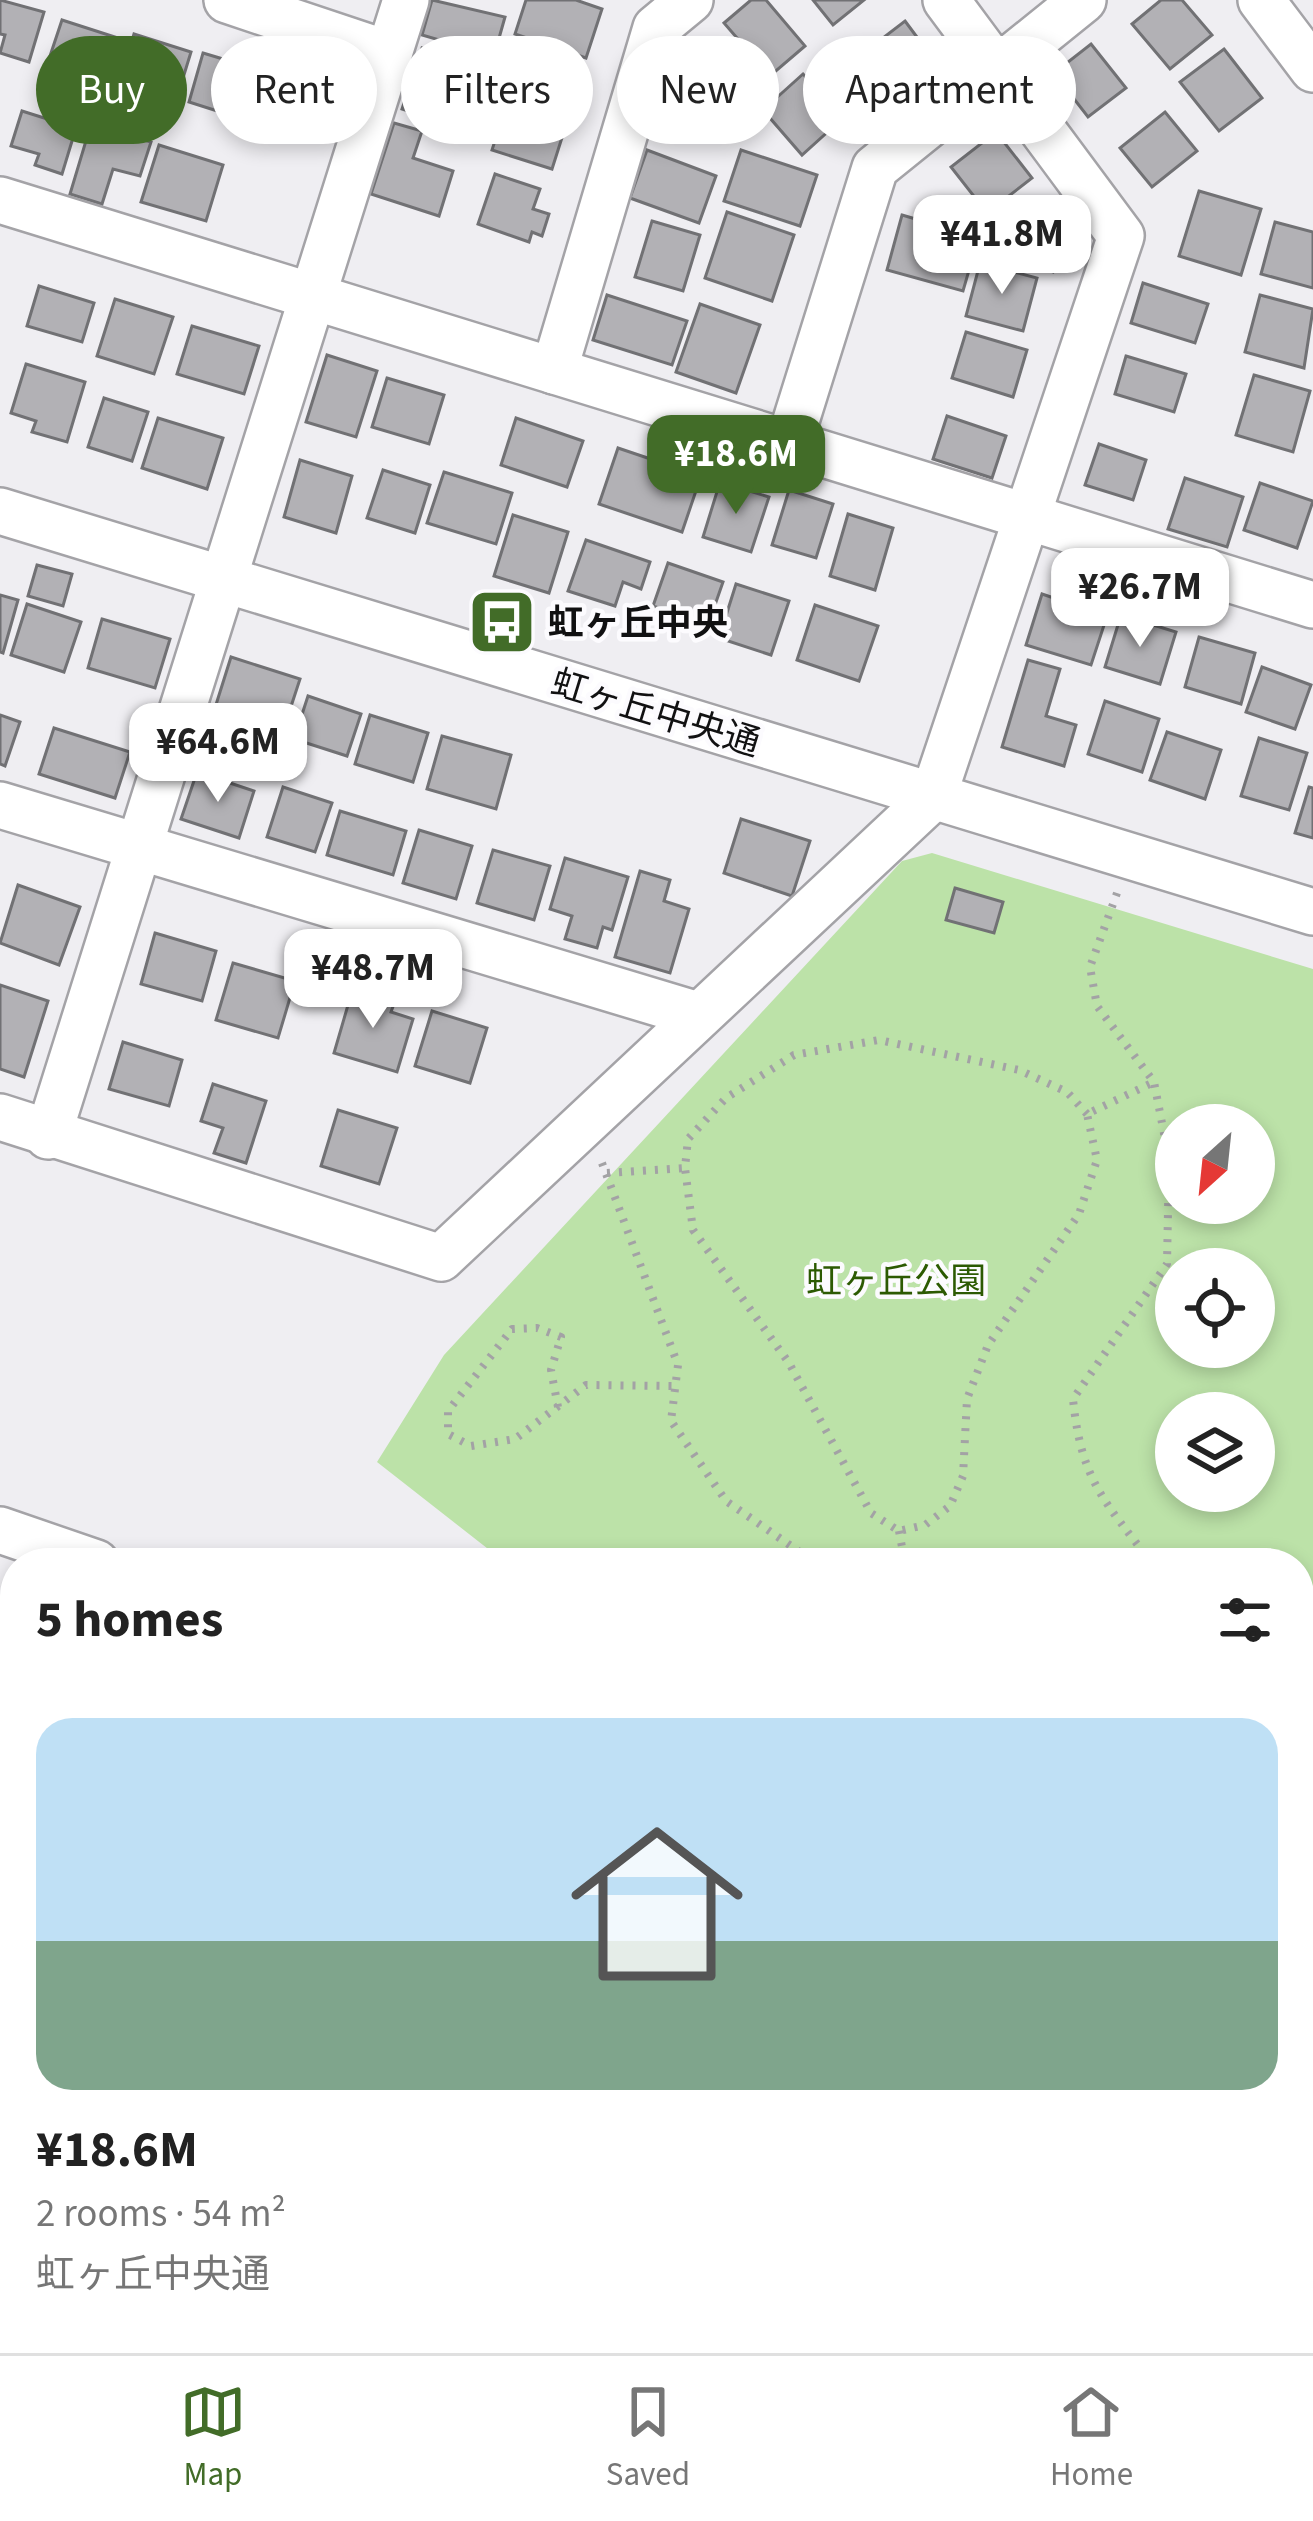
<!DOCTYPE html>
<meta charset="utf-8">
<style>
:root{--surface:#fff;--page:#f6f6f6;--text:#222;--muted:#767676;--line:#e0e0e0;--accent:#426c28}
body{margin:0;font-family:"Source Sans 3","Noto Sans JP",sans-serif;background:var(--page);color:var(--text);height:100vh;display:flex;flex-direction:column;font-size:45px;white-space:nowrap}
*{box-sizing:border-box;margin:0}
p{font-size:39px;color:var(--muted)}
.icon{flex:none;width:66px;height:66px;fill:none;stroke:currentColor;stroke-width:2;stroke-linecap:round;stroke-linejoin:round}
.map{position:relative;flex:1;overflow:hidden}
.sheet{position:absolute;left:0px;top:1548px;width:1314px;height:807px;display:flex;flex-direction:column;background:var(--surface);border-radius:48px 48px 0 0;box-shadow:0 6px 18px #0003}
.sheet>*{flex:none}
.banner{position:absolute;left:36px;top:36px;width:1242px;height:108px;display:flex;gap:24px}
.needle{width:78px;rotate:207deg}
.tools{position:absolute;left:1155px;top:1104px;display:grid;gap:24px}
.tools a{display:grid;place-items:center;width:120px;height:120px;border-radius:50%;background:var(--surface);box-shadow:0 6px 18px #0003;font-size:60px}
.price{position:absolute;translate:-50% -102px;padding:0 27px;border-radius:24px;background:#fff;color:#222;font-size:39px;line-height:78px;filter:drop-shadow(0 3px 6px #0008)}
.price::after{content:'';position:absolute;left:50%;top:72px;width:36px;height:27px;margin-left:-18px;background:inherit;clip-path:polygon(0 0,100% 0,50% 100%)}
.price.current{background:var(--accent);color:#fff}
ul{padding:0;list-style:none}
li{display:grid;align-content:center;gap:24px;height:636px;padding:0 36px}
li span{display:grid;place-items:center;height:372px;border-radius:36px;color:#555}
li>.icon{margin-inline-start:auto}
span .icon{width:216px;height:216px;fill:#fffc;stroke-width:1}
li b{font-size:51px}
h2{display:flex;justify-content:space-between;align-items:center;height:144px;padding:0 36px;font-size:51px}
.chip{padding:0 42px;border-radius:54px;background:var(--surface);box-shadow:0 6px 18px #0003;font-size:42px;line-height:108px}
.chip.current{background:var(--accent);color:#fff}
.tabs{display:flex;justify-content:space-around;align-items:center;height:168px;border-top:3px solid var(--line);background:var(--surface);font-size:33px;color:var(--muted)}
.tabs a{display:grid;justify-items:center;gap:6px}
.tabs .current{color:var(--accent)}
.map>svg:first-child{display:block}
.green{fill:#bce2a8;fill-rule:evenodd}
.building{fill:#b2b1b5;stroke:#717174;stroke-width:3}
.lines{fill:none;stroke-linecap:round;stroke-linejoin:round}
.minor-casing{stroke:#a4a3a7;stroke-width:50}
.path{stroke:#a3a2a5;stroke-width:8;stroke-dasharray:3 9;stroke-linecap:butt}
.minor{stroke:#fff;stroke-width:45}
.labels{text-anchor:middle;stroke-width:9;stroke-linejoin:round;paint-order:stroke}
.poi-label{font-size:36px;font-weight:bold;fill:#111112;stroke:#fcfbfe;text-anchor:start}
.street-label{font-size:36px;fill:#111112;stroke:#fcfbfe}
.park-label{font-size:36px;fill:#2c5a02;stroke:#fcfbfe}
</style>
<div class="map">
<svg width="1313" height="2353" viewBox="0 0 1313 2353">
<rect width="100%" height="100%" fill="#efeef2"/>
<!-- green -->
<path class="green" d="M932,853L1313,969V2192L1299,2181V1563H506L377,1462L444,1355L902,861ZM1176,1125H1254V1203H1176ZM1176,1269H1254V1347H1176ZM1176,1413H1254V1491H1176Z"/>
<!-- building -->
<g class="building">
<path d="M0,0L44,12L29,62L0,53L5,35L0,34Z"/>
<path d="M432,0L505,17L494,56L422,35Z"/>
<path d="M526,0H576L602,9L586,58L515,34Z"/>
<path d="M751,0H766L805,46L770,76L724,23Z"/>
<path d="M813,0H864L833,25Z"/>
<path d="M1161,0H1182L1212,35L1170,69L1132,24Z"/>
<path d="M62,20L118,38L104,83L47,65Z"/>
<path d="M905,21L943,72L900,104L862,54Z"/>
<path d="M134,34L191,52L176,101L119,84Z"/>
<path d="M1091,44L1126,88L1088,117L1054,73Z"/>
<path d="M422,48L460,61L456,74L482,83L467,130L402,109Z"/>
<path d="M1224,49L1262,98L1219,131L1180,82Z"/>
<path d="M203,53L270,73L255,123L189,102Z"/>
<path d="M520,62L580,81L552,169L492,150Z"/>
<path d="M694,65L746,85L727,135L675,116Z"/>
<path d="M284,70L337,86L321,139L267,123Z"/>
<path d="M803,74L843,118L802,155L763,110Z"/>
<path d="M22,111L76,128L62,174L35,165L39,154L11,146Z"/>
<path d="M1165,112L1197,151L1152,187L1120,148Z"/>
<path d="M394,123L422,131L413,158L453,171L439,216L371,194Z"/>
<path d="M91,124L151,142L140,176L113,169L102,204L70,194Z"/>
<path d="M996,132L1032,178L987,213L951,167Z"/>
<path d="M159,145L223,165L206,221L141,202Z"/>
<path d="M647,150L716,176L699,223L630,198Z"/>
<path d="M741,150L817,175L800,226L724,201Z"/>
<path d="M495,174L540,189L533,209L549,214L542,236L532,232L529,242L478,224Z"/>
<path d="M1199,191L1261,209L1241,275L1179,256Z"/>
<path d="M1016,208L1068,224L1053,272L1000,256Z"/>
<path d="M727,212L794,235L772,301L705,278Z"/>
<path d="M902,215L943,227L940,237L976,246L963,291L887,270Z"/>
<path d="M652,221L700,235L683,291L635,277Z"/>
<path d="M1275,222L1313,232V288L1261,274Z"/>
<path d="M980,263L1037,278L1023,331L966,316Z"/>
<path d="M1143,283L1208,304L1195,343L1131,323Z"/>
<path d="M39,286L94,303L82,342L27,326Z"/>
<path d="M607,295L687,321L672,365L593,340Z"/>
<path d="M1260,295L1313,309L1304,368L1245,352Z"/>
<path d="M115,299L173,317L154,374L97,356Z"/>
<path d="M700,304L760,325L736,393L676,372Z"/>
<path d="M192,326L259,346L244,394L177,374Z"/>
<path d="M966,332L1027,350L1013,397L952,378Z"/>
<path d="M327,355L377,371L356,437L306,422Z"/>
<path d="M1126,356L1186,374L1174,412L1115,394Z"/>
<path d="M26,364L85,382L67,442L32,432L36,421L11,413Z"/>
<path d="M1254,375L1310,391L1293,452L1236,435Z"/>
<path d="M387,378L444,395L429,444L372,427Z"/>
<path d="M104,398L148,412L132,461L88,447Z"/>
<path d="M947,416L1006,436L992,478L933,459Z"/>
<path d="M158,418L223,438L207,489L142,468Z"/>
<path d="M516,418L583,441L567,487L501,465Z"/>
<path d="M1099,444L1146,460L1133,500L1085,485Z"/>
<path d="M618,448L701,476L682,532L599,504Z"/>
<path d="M300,460L352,476L336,533L284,517Z"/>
<path d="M383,470L430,485L415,533L367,518Z"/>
<path d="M444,472L512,493L496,544L427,523Z"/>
<path d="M1185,478L1243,497L1227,547L1168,529Z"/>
<path d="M720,482L769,497L751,552L703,537Z"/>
<path d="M1260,483L1313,501L1297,548L1244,530Z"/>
<path d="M789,490L833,504L816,558L772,545Z"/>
<path d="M848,514L893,528L875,590L830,576Z"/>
<path d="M513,515L568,532L549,593L494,576Z"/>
<path d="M586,540L650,562L641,589L623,582L615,606L568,591Z"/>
<path d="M668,563L723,582L708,625L653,606Z"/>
<path d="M37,565L72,574L63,606L28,596Z"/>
<path d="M736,584L789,601L771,655L719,638Z"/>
<path d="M1042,594L1107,616L1091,665L1026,645Z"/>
<path d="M0,595L18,600L3,653L0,652Z"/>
<path d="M27,604L81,622L64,672L11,655Z"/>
<path d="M815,605L878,626L859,681L797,660Z"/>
<path d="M1121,615L1176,632L1160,684L1105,667Z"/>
<path d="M102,619L170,639L155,688L88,668Z"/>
<path d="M1199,637L1255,653L1241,704L1185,687Z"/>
<path d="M231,657L300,679L282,734L214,711Z"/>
<path d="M1028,660L1060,669L1046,716L1076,725L1064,766L1002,747Z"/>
<path d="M1262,667L1311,685L1295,729L1246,712Z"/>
<path d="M308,696L361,714L347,756L294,739Z"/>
<path d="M1105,701L1159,719L1142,772L1088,754Z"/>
<path d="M0,715L20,722L5,766L0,764Z"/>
<path d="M370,715L428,733L413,782L355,764Z"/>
<path d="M54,728L130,752L115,798L39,774Z"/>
<path d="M1167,732L1221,750L1205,799L1150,780Z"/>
<path d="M442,736L511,755L496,809L427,789Z"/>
<path d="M1259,738L1307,753L1289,810L1241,796Z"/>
<path d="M197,772L254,791L239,838L181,819Z"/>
<path d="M283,787L332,803L315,852L267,837Z"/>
<path d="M1309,787L1313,788V838L1295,833Z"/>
<path d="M340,811L406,831L393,875L327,855Z"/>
<path d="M741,819L810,841L792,896L724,873Z"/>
<path d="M419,830L472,846L456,899L403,883Z"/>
<path d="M493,850L550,866L534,920L477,903Z"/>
<path d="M565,858L628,877L612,930L603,927L597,948L565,939L572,916L550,909Z"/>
<path d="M640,871L670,880L664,901L689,909L670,973L615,957Z"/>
<path d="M18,885L80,907L59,965L0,943Z"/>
<path d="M955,888L1003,902L994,933L946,920Z"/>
<path d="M155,933L216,951L202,1001L141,984Z"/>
<path d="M233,963L295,981L278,1038L216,1020Z"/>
<path d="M0,985L48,1001L24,1077L0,1069Z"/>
<path d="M353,988L395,1001L391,1012L413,1019L397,1072L334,1053Z"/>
<path d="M432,1011L487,1028L470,1083L415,1066Z"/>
<path d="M123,1042L182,1060L169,1106L109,1089Z"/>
<path d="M213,1084L266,1101L246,1163L214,1153L223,1128L201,1121Z"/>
<path d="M338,1110L397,1128L379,1184L321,1166Z"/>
<path d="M0,1641L15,1646V1701L0,1696Z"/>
<path d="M0,2042L15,2051V2091L0,2082Z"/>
<path d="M0,2146L15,2156V2248L3,2241L0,2246Z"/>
<path d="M15,2316V2340H70L74,2353H19L8,2318Z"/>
<path d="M454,2340H511L535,2353H451Z"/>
<path d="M769,2340H797L815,2353H760Z"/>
<path d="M1183,2340H1202L1219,2353H1173Z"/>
</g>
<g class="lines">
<!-- minor casing -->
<g class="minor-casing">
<g id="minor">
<path d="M227,0L389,54"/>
<path d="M1261,0L1313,69"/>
<path d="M0,200L1313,605"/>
<path d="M554,371L656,28L690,0"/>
<path d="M789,443L875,168L1083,0"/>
<path d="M0,511L1313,912"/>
<path d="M0,805L698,1015"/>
<path d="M0,1117L441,1258L933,797L1121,236L946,0"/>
<path d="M48,1136L406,0"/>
<path d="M0,1530L96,1563"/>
<path d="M0,1859L15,1864"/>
<path d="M1299,2289L1313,2301"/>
<path d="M0,2292L15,2287"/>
<path d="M916,2340L930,2353"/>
<path d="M375,2353L384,2340"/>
<path d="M739,2353L747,2340"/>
</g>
</g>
<!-- path -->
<g class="path">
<path d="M1117,893L1090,967L1097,1006L1154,1082L1169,1159L1167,1264L1073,1399C1081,1480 1104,1501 1152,1563"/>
<path d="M1087,1114L1067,1092L1019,1070L879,1040L794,1055L726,1098L688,1139L685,1168L693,1230L789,1363L871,1513L899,1531L925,1525L950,1506L963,1476L967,1399L988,1345L1079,1214L1097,1160L1087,1114L1154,1082"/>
<path d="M602,1163L678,1365L671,1421L726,1501L807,1557L902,1563"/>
<path d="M607,1173L685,1168"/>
<path d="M558,1407L551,1370L561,1337L537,1328L512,1329L448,1411V1434L471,1446L515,1439L586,1385L673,1386"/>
<path d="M899,1531L905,1563"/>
<path d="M1299,1870L1313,1877"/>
</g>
<!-- minor -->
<use href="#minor" class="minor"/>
</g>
<!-- icons -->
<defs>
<g id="bus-square" transform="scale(3.45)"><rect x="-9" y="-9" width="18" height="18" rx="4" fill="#426c28" stroke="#fcfbfe"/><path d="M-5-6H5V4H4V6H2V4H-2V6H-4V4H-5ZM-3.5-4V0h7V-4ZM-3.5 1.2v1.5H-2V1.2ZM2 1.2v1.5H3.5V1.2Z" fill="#fff"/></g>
</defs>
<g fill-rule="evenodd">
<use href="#bus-square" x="502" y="622"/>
</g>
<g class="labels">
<!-- poi labels -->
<g class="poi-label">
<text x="548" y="635">虹ヶ丘中央</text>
</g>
<!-- street labels -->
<g class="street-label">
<text transform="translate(656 712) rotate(17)" y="13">虹ヶ丘中央通</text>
</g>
<!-- park labels -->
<g class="park-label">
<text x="896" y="1293">虹ヶ丘公園</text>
</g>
</g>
</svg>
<div class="tools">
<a><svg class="needle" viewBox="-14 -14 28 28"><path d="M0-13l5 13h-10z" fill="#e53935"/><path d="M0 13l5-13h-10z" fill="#767676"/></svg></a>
<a><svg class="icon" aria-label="locate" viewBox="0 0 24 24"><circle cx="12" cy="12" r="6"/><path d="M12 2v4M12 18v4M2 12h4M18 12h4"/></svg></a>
<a><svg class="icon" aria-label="layers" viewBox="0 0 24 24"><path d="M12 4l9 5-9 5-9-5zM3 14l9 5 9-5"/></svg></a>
</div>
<b class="price" style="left:1002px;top:297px">¥41.8M</b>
<b class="price current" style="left:736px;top:517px">¥18.6M</b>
<b class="price" style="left:1140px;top:650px">¥26.7M</b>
<b class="price" style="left:218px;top:805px">¥64.6M</b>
<b class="price" style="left:373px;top:1031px">¥48.7M</b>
<div class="banner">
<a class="chip current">Buy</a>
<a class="chip">Rent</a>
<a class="chip">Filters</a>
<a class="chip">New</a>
<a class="chip">Apartment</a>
</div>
<section class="sheet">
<h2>5 homes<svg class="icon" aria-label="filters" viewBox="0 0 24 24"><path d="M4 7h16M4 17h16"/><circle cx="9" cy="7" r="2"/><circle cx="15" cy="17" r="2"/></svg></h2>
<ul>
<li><span style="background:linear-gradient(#bfe0f5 60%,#7fa58c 0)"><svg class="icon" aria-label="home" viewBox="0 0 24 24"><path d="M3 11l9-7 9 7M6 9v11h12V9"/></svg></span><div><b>¥18.6M</b><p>2 rooms · 54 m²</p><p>虹ヶ丘中央通</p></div></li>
</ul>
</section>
</div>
<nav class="tabs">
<a class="current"><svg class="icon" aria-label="map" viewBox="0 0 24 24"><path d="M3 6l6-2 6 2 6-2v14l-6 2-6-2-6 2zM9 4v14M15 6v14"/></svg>Map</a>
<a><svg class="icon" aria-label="saved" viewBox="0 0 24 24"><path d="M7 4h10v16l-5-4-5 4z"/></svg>Saved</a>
<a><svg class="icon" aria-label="home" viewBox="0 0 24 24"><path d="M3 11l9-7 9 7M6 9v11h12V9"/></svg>Home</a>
</nav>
